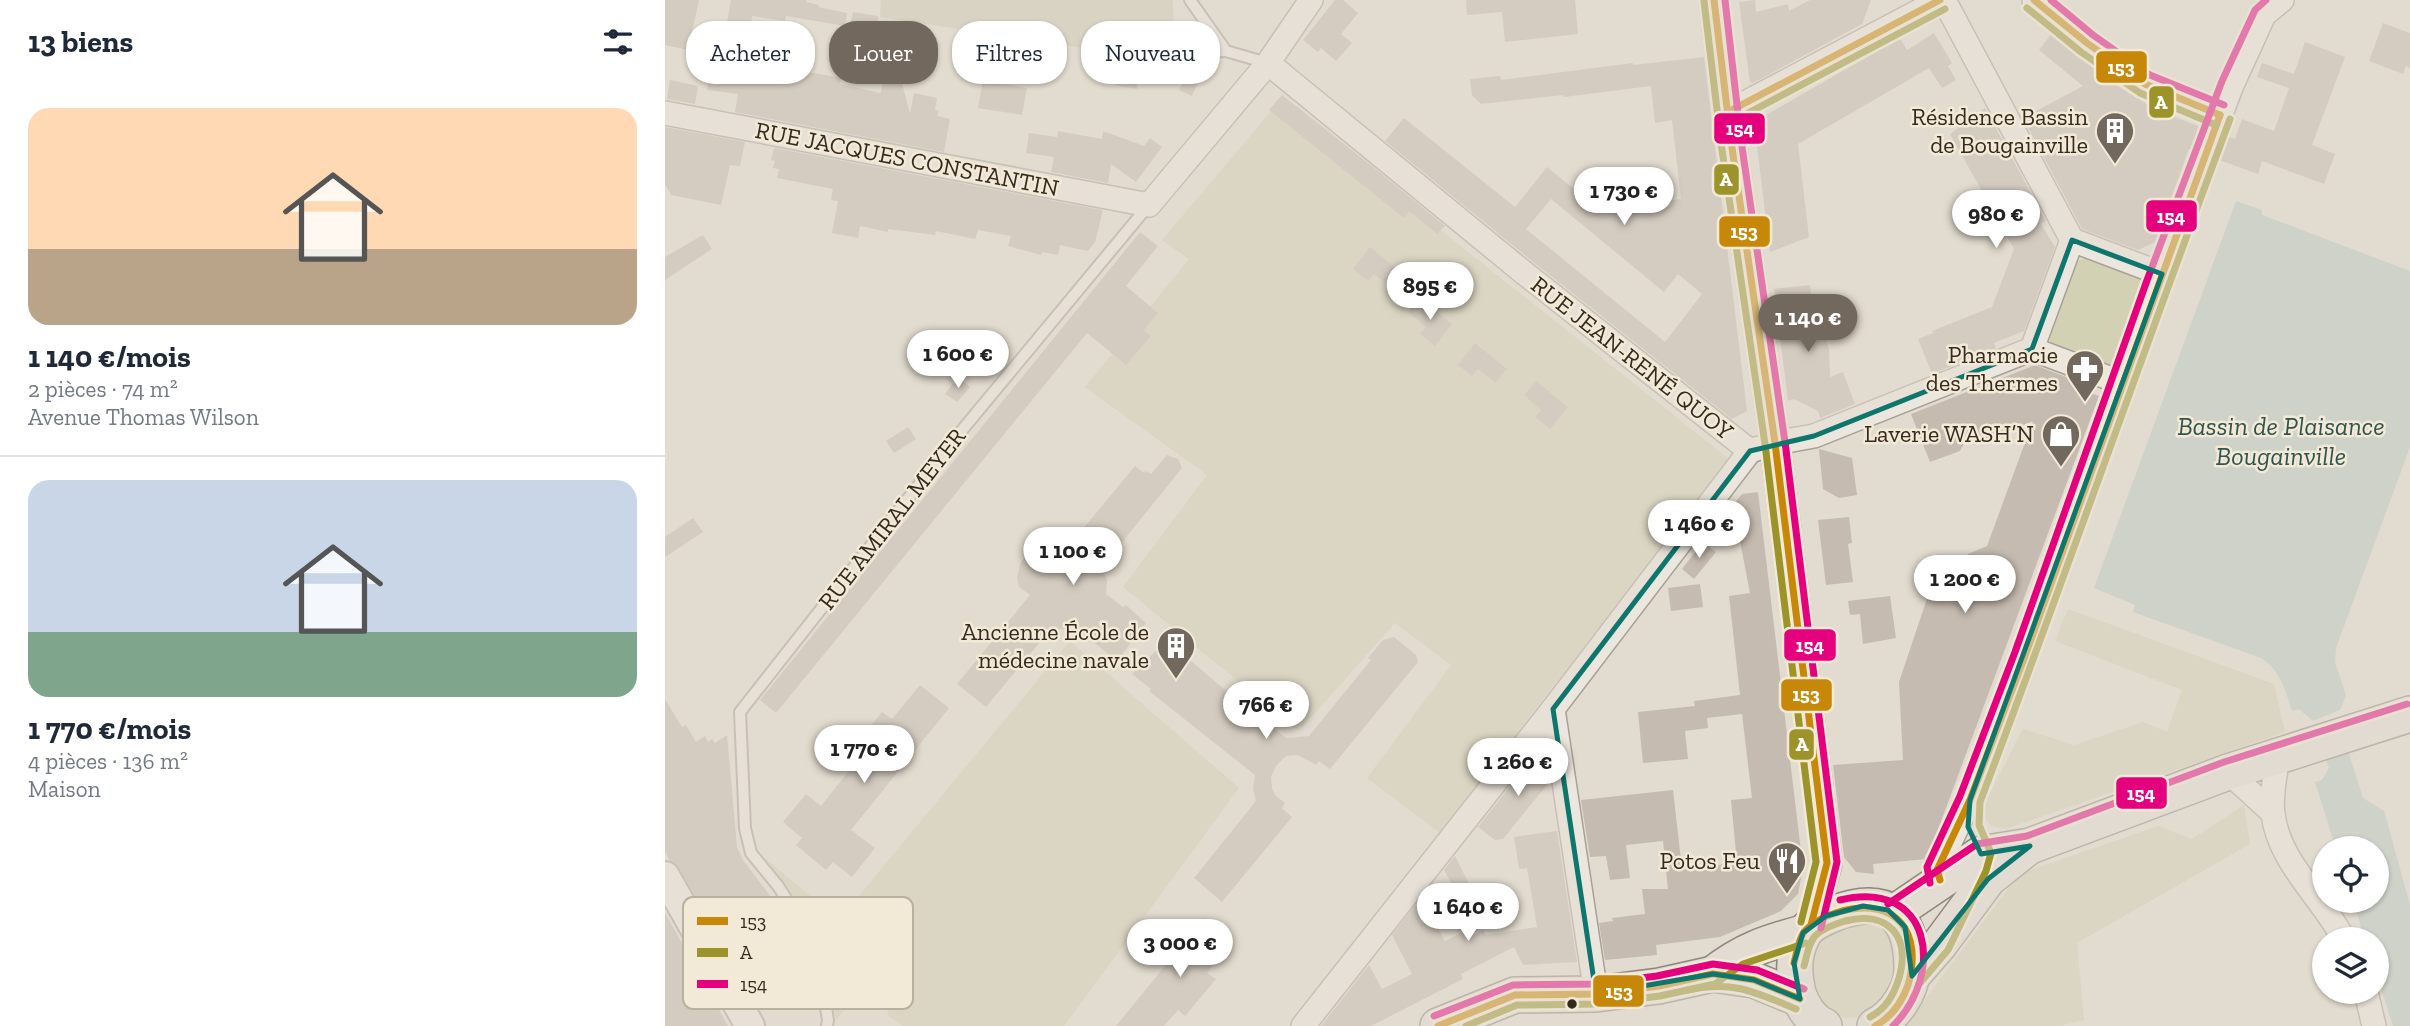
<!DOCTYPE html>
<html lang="fr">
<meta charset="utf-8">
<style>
:root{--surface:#fff;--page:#f6f6f7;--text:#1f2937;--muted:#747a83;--line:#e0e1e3;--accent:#72685d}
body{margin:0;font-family:"Zilla Slab",serif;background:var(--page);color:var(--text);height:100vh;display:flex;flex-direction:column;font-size:26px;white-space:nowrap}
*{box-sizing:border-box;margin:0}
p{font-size:23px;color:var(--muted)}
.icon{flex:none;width:38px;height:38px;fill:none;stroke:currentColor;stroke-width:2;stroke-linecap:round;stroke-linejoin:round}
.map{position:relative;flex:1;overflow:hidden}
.drawer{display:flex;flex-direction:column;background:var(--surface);width:665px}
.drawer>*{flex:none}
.guide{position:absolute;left:21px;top:21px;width:665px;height:63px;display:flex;gap:14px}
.tools{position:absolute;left:1647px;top:836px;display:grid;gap:14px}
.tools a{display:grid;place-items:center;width:77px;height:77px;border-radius:50%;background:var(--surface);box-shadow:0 2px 5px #0004;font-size:35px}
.price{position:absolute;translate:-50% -60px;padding:0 16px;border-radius:24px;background:#fff;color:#222;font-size:23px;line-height:46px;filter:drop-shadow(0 2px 4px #0008)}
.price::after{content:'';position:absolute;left:50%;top:42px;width:21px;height:16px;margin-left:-10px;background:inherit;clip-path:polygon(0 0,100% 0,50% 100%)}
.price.selected{background:var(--accent);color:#fff}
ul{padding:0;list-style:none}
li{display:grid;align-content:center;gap:14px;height:371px;padding:0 28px}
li+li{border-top:2px solid var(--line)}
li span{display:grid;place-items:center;height:217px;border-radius:21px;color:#555}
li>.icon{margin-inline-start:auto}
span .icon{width:126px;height:126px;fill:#fffc;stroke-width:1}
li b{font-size:30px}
h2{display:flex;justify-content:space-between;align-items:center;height:84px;padding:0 28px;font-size:30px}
.chip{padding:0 24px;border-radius:28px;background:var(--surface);box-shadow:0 2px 5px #0004;font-size:24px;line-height:63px}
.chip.selected{background:var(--accent);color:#fff}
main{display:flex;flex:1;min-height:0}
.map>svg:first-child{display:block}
.green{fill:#d2d1b3}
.cemetery{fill:#cccab2}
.water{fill:#b9c7be}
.building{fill:#c6bbb0;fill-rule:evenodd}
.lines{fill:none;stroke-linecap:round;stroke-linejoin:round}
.service-casing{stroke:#a8a197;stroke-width:14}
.minor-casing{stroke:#a8a197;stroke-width:26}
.tertiary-casing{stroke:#a8a197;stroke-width:32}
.primary-casing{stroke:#8d877f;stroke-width:38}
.service{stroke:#ebe7df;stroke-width:10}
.minor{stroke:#ebe7df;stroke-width:23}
.tertiary{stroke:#ebe7df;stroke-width:28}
.primary{stroke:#e2dcd2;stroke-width:35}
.bus-1-casing{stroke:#f2e9d6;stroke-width:12}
.bus-2-casing{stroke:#f2e9d6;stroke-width:12}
.bus-3-casing{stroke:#f2e9d6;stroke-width:12}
.bus-1{stroke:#c78708;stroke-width:7}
.bus-2{stroke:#9c942a;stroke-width:7}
.bus-3{stroke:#e5007d;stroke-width:7}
.marked{fill:none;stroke:#0f766e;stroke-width:5;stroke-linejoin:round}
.bus-dot{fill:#362a20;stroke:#f2e9d6;stroke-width:2.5}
.labels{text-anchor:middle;stroke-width:5;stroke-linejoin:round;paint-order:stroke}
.poi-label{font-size:24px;fill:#362a20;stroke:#f2e9d6;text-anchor:end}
.street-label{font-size:24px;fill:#362a20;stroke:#f2e9d6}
.water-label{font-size:26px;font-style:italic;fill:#315451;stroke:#f2e9d6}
.key{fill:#f2e9d6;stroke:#bab09f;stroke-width:2}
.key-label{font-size:19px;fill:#362a20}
.line-badge{stroke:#f2e9d6;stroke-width:2.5}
.badge-label{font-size:19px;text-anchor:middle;font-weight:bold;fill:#fff}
</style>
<main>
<section class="drawer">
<h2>13 biens<svg class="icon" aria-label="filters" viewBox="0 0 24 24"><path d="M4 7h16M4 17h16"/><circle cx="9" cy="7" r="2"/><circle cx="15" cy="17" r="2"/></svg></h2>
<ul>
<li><span style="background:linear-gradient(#ffd9b3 65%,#b9a48a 0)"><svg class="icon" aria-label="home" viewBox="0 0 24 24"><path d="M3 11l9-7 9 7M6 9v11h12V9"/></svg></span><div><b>1 140 €/mois</b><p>2 pièces · 74 m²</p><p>Avenue Thomas Wilson</p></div></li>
<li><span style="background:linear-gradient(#c9d6e8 70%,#7fa58c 0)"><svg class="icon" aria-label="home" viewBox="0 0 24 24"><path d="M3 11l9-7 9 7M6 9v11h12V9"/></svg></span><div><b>1 770 €/mois</b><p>4 pièces · 136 m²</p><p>Maison</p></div></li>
</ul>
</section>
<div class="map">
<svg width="1745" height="1026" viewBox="0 0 1745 1026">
<rect width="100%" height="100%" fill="#e2dbcf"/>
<!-- green -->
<g class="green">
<path d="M614,102L1064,459L775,833L702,778L786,665L730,623L634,731L458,587L542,475L420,387L524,259L497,240Z"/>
<path d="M1423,258L1478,279L1445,368L1387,347L1384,337L1413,260Z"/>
<path d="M1403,609L1609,684L1620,732L1341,829L1326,826L1319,816L1318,807L1358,729L1409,745L1478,722L1502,732L1517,690L1390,641Z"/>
<path d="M405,641L574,788L399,1026H237L224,1016L207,967L213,926L193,897Z"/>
<path d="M1579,805L1585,844L1412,943L1419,1020L1394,1026H1240L1354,874L1493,826L1527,839Z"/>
<path d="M96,855L186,930L178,966L182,1007L171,1020L153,933L135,905Z"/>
<path d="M1199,924L1214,928L1227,936L1232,972L1222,992L1203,1016L1181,1018L1162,1011L1148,996L1144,955L1158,938Z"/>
</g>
<!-- cemetery -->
<path class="cemetery" d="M216,0H508L509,62L215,17Z"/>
<!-- water -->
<g class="water">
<path d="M1571,201L1597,210V215L1745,271V447L1671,648L1670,662L1681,695L1675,710L1648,721L1634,709L1627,711C1619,688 1617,672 1596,658L1468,612L1470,605L1429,588Z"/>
<path d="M1682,748L1698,798L1719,811L1745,905V1026H1728L1712,976V940H1700L1688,901H1712V849H1671L1650,782L1657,780L1664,768L1659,753Z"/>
</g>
<!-- building -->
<g class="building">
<path d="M0,0H34L23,50L0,45Z"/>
<path d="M66,0H142L141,2L154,5L153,7L182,13L180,26L121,16L120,21L87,16L77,68L130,77L132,70L176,78L175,84L216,93L219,76L236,79L245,114L249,93L272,98L270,110L274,111L272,116L285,119L279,152L70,112L73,94L42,90L48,54L56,55Z"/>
<path d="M670,0H678L693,13L676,34L687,43L671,61L656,48L653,52L638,40Z"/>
<path d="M801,0H910L913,34L840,42L837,12L802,15Z"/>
<path d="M1090,0L1091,12L1123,4L1124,11L1145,0H1206L1197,24L1088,83L1085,82L1074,2Z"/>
<path d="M188,12L213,16V35L194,32L195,29L185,27Z"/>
<path d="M1718,23L1745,33V68L1741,66L1738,74L1704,61Z"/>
<path d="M1269,33L1287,63L1283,66L1291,80L1277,88L1264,68L1133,144L1144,237L1105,252L1089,122L1235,38L1242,50Z"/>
<path d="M1387,33L1454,87L1493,111L1536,127L1535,135L1539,141L1532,145L1528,150L1524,149L1490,242L1473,250L1417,229L1358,118L1418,86L1374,50Z"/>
<path d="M1640,42L1680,57L1647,145L1670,154L1659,184L1597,161L1593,174L1554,160L1555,152L1551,146L1558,142L1562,136L1570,139L1577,119L1609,131L1624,88L1592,77L1597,63L1629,74Z"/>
<path d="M1039,57L1082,411L1067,419L867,261L720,141L739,118L850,207L882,167L931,207L936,201L943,207L1016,199L1007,120L990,123L986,86L899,97L898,95L816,104L807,95L805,79L835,76L836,80L968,63V65ZM886,199L999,292L1013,274L1037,294L1000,342L861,229Z"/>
<path d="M454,59L477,63L472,89L450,85Z"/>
<path d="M522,73L535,78L527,96L514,90Z"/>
<path d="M5,80L33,86L30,104L2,99Z"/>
<path d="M318,80L362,88L357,115L313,108Z"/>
<path d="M617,95L702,162L780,226L772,234L744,211L739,218L604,110Z"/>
<path d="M1320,108L1381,221L1376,224L1390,247L1359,331L1329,343L1331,348L1267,374L1253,339L1268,333L1267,331L1327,307L1349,249L1285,134Z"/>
<path d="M0,127L80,142L75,166L65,165L56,205L6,195L0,184Z"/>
<path d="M393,131L437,139L438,131L479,146L485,138L497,147L471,182L446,164L443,183L386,172L389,157L361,153L364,133L392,137Z"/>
<path d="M109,148L437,210V214L430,242L423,251L395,245L393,255L377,252L376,255L343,246L346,236L313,230L310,239L271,231L270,235L223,229V232L195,226L193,238L167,233L173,201L166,200L168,189L112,178L114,169L108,168L110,161L106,160Z"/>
<path d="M475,232L493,246L461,286L493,313L479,330L486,336L461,365L422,333L111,713L95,700Z"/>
<path d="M38,235L47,249L0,280V257Z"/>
<path d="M705,247L738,274L726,288L709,274L703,281L688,269Z"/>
<path d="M1145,285L1147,301L1154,300L1157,326L1164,349L1165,377L1178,372L1190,404L1155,418L1153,411L1129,399L1123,401L1109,289Z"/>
<path d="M755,298L787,324L770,346L755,334L761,327L743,312Z"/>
<path d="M810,343L842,369L830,383L813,369L807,376L793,365Z"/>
<path d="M1370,365L1424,386L1422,392L1434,396L1262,859L1208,864L1209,874L1191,872L1179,857L1168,765L1238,760L1234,682L1274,563L1291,569L1303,554L1322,546L1368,421L1309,445L1301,440L1295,451L1265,462L1246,414Z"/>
<path d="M293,377L305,387L292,402L280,394Z"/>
<path d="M871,381L903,407L885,429L870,417L876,410L859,395Z"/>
<path d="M243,427L251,439L229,453L221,441Z"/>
<path d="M1154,449L1187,458L1192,495L1174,498L1158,489Z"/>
<path d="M502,455L513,459L517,468L437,567L442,580L441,594L458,607L461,605L481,623L452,661L411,628L385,630L321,707L292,684L365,595L354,587L352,578L355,564L362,553L375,545L386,544L398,553L470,466L479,473L481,471L486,474Z"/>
<path d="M1093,492L1138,868L1133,894L1116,911L1055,937L991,945L992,955L940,960L934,923L948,921L947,918L980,914L977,889H1003L998,841L961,845L965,878L945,880L941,856L925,857L916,800L1008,790L1017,869L1072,863L1066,800L1087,798L1077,714L1042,718L1043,728L1020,731L1023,759L978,763L973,712L1030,706L1029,701L1075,695L1064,596L1085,593L1068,505L1077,494Z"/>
<path d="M1184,517L1187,543L1183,544L1188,582L1161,585L1153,520Z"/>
<path d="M28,518L38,532L0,557V537Z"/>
<path d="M1038,542L1051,552L1029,579L1017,569Z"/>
<path d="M1035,584L1038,607L1006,611L1003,588Z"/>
<path d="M1225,596L1231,638L1198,644L1195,614L1185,615L1183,601Z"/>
<path d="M729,637L751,655L753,662L665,769L654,761L651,765L633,755L621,756L611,766L606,777L607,788L610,795L620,803L617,808L627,817L557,902L529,878L591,801L588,789L590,775L484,691L486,689L467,674L502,640L583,710L584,708L621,738L644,736L706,660L703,658L718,640Z"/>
<path d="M255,685L284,708L186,830L210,848L187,877L168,862L161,870L131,845L137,838L118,822L141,794L156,806L199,752L190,746L217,712L227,719Z"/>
<path d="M0,699L17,727L21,725L31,742L40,736L43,742L47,739L50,743L62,735L72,847L78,860L135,935L124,944L122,941L79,982L14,868L5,861L0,852Z"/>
<path d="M875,748L880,751L885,781L838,839L830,840L813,827Z"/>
<path d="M892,831L912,962L858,965L849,947L796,974L798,979L706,1026H656L704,965L717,989L747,974L727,935L757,897L780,941L802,930L806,937L818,930L821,935L872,927L862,868L854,869L849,837Z"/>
<path d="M790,856L811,898L798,905L779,870Z"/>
<path d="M0,913L35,975L63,1026H0Z"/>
<path d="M539,918L568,941L542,973L551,979L520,1016L513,1010L499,1026H451Z"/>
</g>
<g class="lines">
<!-- service casing -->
<g class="service-casing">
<g id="service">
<path d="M525,0L561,51L602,63"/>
<path d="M485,38C508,51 534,52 561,51"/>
<path d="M162,1026L163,1020L151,945L113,886L86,853L80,828L75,712L293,435L483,206"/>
</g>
</g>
<!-- minor casing -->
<g class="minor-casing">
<g id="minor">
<path d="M1279,0L1407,240"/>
<path d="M1369,0L1422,43L1480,84L1555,115"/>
<path d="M603,63L858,272L1085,451L1110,443L1149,436L1367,349"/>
<path d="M1063,112L1275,0"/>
<path d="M0,113L484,205L603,63L646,0"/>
<path d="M1549,132L1567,85L1599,15L1617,0"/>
<path d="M1457,383L1367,349L1407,240L1497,274"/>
<path d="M888,709L931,994"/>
<path d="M1613,755C1611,773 1605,796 1608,814C1614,863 1658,898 1679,940"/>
<path d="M1563,772L1607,812"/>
<path d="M1275,880L1272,870L1305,800L1360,656L1491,287L1541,155"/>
<path d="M1701,992L1709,1026"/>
<path d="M638,1026L888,709L1085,451"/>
</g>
</g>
<!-- tertiary casing -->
<g class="tertiary-casing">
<g id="tertiary">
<path d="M1049,0L1066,141L1110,443L1162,863L1146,925"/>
<path d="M0,876L85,1026"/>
</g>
</g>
<!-- primary casing -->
<g class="primary-casing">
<g id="primary">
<path d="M1229,913L1316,854L1365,846L1563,772L1745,714"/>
<path d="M1048,974C1079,950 1101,943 1138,933"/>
<path d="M1247,976L1274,945L1323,879L1362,848"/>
<path d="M773,1026L850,995L931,994L994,986L1048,974L1089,980L1135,999"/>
<path d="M1159,1026C1146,1020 1137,1006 1133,993C1128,973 1128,953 1138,935C1143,925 1158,918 1168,914C1222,893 1247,914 1247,970C1247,991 1229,1017 1210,1026"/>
</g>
</g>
<!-- service -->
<use href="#service" class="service"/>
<!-- minor -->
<use href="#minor" class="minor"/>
<!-- tertiary -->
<use href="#tertiary" class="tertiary"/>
<!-- primary -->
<use href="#primary" class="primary"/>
<!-- bus-1 casing -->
<g class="bus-1-casing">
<g id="bus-1">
<path d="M1049,0L1066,141L1110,443L1162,863L1146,925"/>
<path d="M1369,0L1422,43L1480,84L1555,115"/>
<path d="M1063,112L1275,0"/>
<path d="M1275,880L1272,870L1305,800L1360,656L1555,115"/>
<path d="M1129,963C1132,953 1133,941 1139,932C1148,921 1163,915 1177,911C1232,897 1258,933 1243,985C1237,1002 1227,1017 1210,1026"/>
<path d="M773,1026L850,995L931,994L994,986L1048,974L1089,980L1135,999"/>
</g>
</g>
<!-- bus-2 casing -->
<g class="bus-2-casing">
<g id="bus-2">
<path d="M1039,1L1056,143L1100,444L1151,862L1136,922"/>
<path d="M1362,8L1416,52L1475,93L1551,125"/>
<path d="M1068,121L1280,9"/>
<path d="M1139,966C1142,956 1143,944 1150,936C1158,928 1170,924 1180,921C1223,910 1246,936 1234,978C1229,995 1221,1009 1205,1017"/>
<path d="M1255,983L1283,950L1321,871L1326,853L1314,825L1315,802C1401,575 1480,346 1565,119"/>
<path d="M1023,990C1068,980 1090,992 1131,1009"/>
<path d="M801,1026L852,1005L932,1004L995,996L1050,984L1078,964L1141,943"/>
</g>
</g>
<!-- bus-3 casing -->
<g class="bus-3-casing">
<g id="bus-3">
<path d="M1060,0L1076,140L1120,442L1172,862L1156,928"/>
<path d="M1386,0L1428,35L1485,75L1559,105"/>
<path d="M1265,883L1262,867L1295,796L1350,652L1481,283L1557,81L1590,10L1601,0"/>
<path d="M1175,900C1266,878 1281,973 1228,1026"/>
<path d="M1223,904L1312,844L1362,836L1559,762L1742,704"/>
<path d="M769,1016L848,985L930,984L992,976L1048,964L1092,970L1139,989"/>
</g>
</g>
<!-- bus-1 -->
<use href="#bus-1" class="bus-1"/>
<!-- bus-2 -->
<use href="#bus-2" class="bus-2"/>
<!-- bus-3 -->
<use href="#bus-3" class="bus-3"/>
</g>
<!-- marked area -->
<path d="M0 0H1745V1026H0ZM1407,240L1497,274L1305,800L1303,827L1316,854L1365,846L1323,879L1247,976L1240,927L1223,910L1198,906L1161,916L1138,933L1129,963L1135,999L1089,980L1048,974L931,994L888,709L1085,451L1149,436L1367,349Z" fill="#e2dbcf" fill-opacity=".55" fill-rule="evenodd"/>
<path class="marked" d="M1407,240L1497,274L1305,800L1303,827L1316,854L1365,846L1323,879L1247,976L1240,927L1223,910L1198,906L1161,916L1138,933L1129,963L1135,999L1089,980L1048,974L931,994L888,709L1085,451L1149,436L1367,349Z"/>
<!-- icons -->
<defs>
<g id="building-pin" transform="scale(2.0125)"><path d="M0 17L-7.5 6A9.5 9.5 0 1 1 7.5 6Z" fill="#72685d" stroke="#f2e9d6"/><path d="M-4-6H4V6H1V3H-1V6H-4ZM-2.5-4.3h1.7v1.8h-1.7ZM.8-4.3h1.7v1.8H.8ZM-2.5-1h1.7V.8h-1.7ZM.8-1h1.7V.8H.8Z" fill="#fff"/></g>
<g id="pharmacy-pin" transform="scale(2.0125)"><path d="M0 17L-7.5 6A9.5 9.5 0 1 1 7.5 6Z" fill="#72685d" stroke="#f2e9d6"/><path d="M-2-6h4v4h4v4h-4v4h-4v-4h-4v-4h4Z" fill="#fff"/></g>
<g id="shop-pin" transform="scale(2.0125)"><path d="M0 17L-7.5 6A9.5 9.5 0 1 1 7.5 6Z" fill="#72685d" stroke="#f2e9d6"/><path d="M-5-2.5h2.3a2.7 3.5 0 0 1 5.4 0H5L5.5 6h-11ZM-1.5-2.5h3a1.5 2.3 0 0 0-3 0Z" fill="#fff"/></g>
<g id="restaurant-pin" transform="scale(2.0125)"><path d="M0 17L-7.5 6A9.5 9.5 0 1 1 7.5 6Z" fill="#72685d" stroke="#f2e9d6"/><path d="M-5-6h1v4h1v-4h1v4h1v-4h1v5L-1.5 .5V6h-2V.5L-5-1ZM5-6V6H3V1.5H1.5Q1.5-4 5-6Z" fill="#fff"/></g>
</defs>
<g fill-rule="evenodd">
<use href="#building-pin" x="1450" y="131"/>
<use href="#pharmacy-pin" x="1420" y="369"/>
<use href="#shop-pin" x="1396" y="434"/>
<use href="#building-pin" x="511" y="646"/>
<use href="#restaurant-pin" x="1122" y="861"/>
</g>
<!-- markers -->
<circle class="bus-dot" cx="907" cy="1004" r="6"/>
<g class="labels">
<!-- poi labels -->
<g class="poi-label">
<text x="1423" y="125">Résidence Bassin<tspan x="1423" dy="28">de Bougainville</tspan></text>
<text x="1393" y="363">Pharmacie<tspan x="1393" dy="28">des Thermes</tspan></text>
<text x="1369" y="442">Laverie WASH’N</text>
<text x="484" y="640">Ancienne École de<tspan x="484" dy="28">médecine navale</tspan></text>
<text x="1095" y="869">Potos Feu</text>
</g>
<!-- street labels -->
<g class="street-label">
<text transform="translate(242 159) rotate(11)" y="8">RUE JACQUES CONSTANTIN</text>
<text transform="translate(967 358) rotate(38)" y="8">RUE JEAN-RENÉ QUOY</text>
<text transform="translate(227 519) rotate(-52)" y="8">RUE AMIRAL MEYER</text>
</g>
<!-- water labels -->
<g class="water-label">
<text x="1616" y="435">Bassin de Plaisance<tspan x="1616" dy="30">Bougainville</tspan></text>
</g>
</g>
<!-- legend -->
<rect x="18" y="897" width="230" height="112" rx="10" class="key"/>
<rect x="32" y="917" width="31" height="8" fill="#c78708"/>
<rect x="32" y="948" width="31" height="9" fill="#9c942a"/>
<rect x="32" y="980" width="31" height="8" fill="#e5007d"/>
<g class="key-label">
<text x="75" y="928">153</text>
<text x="75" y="959">A</text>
<text x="75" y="991">154</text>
</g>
<g class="line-badge">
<rect x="1430" y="50" width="53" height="34" rx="7" fill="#c78708"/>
<rect x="1483" y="85" width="27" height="34" rx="7" fill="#9c942a"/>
<rect x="1048" y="112" width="53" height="33" rx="7" fill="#e5007d"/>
<rect x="1048" y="163" width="27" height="33" rx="7" fill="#9c942a"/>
<rect x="1480" y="199" width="53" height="34" rx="7" fill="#e5007d"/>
<rect x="1053" y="215" width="53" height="33" rx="7" fill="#c78708"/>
<rect x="1118" y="628" width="54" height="34" rx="7" fill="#e5007d"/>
<rect x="1115" y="678" width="53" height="34" rx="7" fill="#c78708"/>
<rect x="1123" y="728" width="27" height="33" rx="7" fill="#9c942a"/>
<rect x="1450" y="776" width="53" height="34" rx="7" fill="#e5007d"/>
<rect x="927" y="974" width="53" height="34" rx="7" fill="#c78708"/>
</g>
<g class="badge-label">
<text x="1456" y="74">153</text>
<text x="1496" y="109">A</text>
<text x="1075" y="135">154</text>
<text x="1061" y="186">A</text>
<text x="1506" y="223">154</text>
<text x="1079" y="238">153</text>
<text x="1145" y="652">154</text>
<text x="1141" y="701">153</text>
<text x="1137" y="751">A</text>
<text x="1476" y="800">154</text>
<text x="954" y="998">153</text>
</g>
</svg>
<div class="tools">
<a><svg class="icon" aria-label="locate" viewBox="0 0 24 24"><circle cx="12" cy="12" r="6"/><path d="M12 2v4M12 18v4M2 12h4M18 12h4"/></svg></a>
<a><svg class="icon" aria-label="layers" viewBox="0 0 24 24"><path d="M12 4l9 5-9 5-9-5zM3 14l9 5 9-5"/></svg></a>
</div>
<b class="price" style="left:959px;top:227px">1 730 €</b>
<b class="price" style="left:1331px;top:250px">980 €</b>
<b class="price" style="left:765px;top:322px">895 €</b>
<b class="price selected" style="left:1143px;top:354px">1 140 €</b>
<b class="price" style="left:293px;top:390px">1 600 €</b>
<b class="price" style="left:1034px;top:560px">1 460 €</b>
<b class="price" style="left:408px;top:587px">1 100 €</b>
<b class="price" style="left:1300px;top:615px">1 200 €</b>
<b class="price" style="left:601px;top:741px">766 €</b>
<b class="price" style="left:199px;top:785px">1 770 €</b>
<b class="price" style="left:853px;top:798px">1 260 €</b>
<b class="price" style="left:803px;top:943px">1 640 €</b>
<b class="price" style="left:515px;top:979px">3 000 €</b>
<div class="guide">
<a class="chip">Acheter</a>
<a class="chip selected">Louer</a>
<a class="chip">Filtres</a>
<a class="chip">Nouveau</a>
</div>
</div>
</main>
